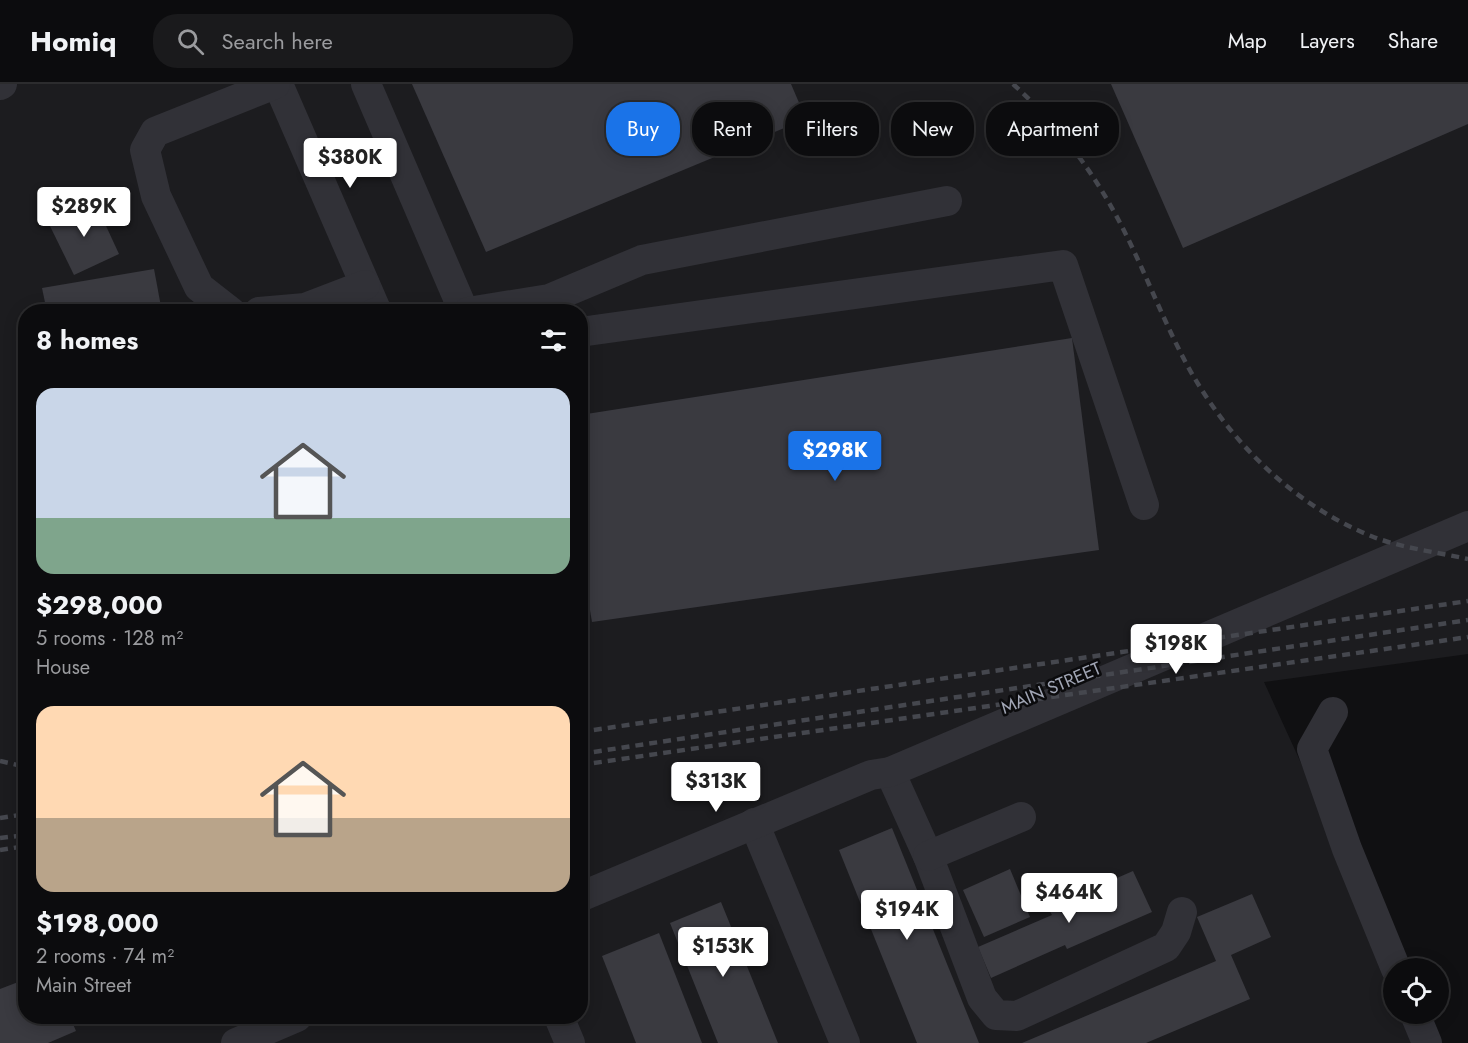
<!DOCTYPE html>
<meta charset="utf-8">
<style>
:root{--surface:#0c0c0e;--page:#1a1a1c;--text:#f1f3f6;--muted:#9a9b9e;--line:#2c2c2e;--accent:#1a73e8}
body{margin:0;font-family:Jost,sans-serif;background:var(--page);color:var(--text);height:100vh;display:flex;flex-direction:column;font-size:22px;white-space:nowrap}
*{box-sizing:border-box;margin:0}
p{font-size:20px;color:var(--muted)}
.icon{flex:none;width:33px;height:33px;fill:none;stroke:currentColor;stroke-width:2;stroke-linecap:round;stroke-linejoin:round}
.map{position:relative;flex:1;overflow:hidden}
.panel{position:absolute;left:18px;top:220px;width:570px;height:720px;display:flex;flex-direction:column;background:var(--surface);border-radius:24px;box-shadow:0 3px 15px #0003,0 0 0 2px var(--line)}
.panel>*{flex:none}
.guide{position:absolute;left:606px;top:18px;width:570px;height:54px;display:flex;gap:12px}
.buttons{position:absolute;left:1383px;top:874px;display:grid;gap:12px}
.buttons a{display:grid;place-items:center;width:66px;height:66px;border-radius:50%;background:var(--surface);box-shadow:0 3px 15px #0003,0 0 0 2px var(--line);font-size:30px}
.price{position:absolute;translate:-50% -51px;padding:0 14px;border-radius:6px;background:#fff;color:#222;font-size:20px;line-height:39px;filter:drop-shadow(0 2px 3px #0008)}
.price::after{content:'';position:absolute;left:50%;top:36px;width:18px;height:14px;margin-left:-9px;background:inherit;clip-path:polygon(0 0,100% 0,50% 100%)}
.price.selected{background:var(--accent);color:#fff}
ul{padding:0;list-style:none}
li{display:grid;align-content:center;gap:12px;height:318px;padding:0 18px}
li span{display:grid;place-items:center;height:186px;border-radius:18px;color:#555}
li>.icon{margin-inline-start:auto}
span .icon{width:108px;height:108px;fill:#fffc;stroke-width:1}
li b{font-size:26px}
h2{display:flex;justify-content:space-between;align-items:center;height:72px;padding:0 18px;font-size:26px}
.pill{padding:0 21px;border-radius:24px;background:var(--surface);box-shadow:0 3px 15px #0003,0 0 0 2px var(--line);font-size:21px;line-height:54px}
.pill.selected{background:var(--accent);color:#fff}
header{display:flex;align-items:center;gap:36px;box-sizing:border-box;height:84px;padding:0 30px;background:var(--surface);border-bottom:2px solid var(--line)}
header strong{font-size:28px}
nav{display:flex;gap:33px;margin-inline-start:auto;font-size:21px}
.search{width:420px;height:54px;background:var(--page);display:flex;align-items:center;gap:15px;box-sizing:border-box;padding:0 21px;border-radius:24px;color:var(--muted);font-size:22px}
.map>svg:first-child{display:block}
.built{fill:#1c1c1f;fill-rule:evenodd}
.building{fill:#3a3a40}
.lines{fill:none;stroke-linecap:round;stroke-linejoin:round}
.minor{stroke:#313137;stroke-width:30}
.rail{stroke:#45474e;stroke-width:4.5;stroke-dasharray:8 6;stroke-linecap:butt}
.labels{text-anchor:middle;stroke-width:5;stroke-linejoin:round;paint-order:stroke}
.street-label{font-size:18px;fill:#a0a5b4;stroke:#0b0b0d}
</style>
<header>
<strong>Homiq</strong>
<div class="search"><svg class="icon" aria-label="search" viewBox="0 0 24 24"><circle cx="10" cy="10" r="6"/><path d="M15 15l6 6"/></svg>Search here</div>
<nav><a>Map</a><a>Layers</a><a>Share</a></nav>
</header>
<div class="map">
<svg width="1468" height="959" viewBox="0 0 1468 959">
<rect width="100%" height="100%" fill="#101012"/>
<!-- built -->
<path class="built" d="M0,0H1468V570L1264,598L1395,885L1394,930H1416L1429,959H0ZM26,228H580V933H26Z"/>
<!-- building -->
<g class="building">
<path d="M412,0H791L806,35L486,168Z"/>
<path d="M1111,0H1468V40L1183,164Z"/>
<path d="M94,116L119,170L74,191L48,138Z"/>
<path d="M154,185L162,228H47L42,204Z"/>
<path d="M1072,254L1099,466L592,538L580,467V331Z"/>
<path d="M892,744L979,959H917L839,766Z"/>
<path d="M1010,785L1030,833L984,853L963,806Z"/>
<path d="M1133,787L1152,828L1067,865L1065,861L991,894L978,863L1052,831L1048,824Z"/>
<path d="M1252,810L1271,853L1231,871L1250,915L1146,959H1022L1216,877L1197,833Z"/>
<path d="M721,818L778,959H718L670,839Z"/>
<path d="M659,849L702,959H636L602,872Z"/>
<path d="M26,895V933H70L76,947L48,959H0V905Z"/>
</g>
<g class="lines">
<!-- minor -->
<g class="minor">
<path d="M278,0L377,228"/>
<path d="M366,0L464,228"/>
<path d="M0,1L2,0"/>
<path d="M231,228L199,203L156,112L145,66L155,48L275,0"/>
<path d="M259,228L305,224L365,201"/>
<path d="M468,228L549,215L642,176L947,117"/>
<path d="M580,248L1063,181L1144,421"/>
<path d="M1333,628L1312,665L1347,765L1396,885"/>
<path d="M890,688L928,772L982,914L996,931L1017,932L1166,863L1176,848L1182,828"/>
<path d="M754,739L845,959"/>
<path d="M928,772L1021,733"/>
<path d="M580,813L871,691L890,688L1468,442"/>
<path d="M1415,930L1427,959"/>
<path d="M559,933L570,959"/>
<path d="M236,959L297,933"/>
</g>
<!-- rail -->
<g class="rail">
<path d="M1013,0C1056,39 1091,84 1118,135C1143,182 1161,232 1186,279C1227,355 1290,419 1371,452C1401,464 1436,468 1468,475"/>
<path d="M580,648L1468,517"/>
<path d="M580,670L1468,536"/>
<path d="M0,677L26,683"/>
<path d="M580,681L1468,553"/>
<path d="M0,734L26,730"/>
<path d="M0,754L26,751"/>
<path d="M0,766L26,762"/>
</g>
</g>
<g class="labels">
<!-- street labels -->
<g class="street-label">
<text transform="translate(1051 604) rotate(-23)" y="6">MAIN STREET</text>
</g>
</g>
</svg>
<div class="buttons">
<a><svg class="icon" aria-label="locate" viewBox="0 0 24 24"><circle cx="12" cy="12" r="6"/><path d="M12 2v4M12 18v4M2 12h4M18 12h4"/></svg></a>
</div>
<b class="price" style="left:350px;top:105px">$380K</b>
<b class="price" style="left:84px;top:154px">$289K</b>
<b class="price selected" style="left:835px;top:398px">$298K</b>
<b class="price" style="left:1176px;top:591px">$198K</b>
<b class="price" style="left:716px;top:729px">$313K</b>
<b class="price" style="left:1069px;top:840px">$464K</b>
<b class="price" style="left:907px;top:857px">$194K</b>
<b class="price" style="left:723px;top:894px">$153K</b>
<div class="guide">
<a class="pill selected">Buy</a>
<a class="pill">Rent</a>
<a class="pill">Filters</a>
<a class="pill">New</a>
<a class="pill">Apartment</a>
</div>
<section class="panel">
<h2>8 homes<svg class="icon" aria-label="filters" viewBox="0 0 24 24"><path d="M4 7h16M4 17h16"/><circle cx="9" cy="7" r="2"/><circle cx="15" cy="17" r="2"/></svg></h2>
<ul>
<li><span style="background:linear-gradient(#c9d6e8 70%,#7fa58c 0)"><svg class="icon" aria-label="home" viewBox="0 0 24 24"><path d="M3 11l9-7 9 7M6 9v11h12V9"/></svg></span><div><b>$298,000</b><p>5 rooms · 128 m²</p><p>House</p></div></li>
<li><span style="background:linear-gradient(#ffd9b3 60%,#b9a48a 0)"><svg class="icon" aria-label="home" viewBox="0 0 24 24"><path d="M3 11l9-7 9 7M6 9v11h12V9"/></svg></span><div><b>$198,000</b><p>2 rooms · 74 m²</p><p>Main Street</p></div></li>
</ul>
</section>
</div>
